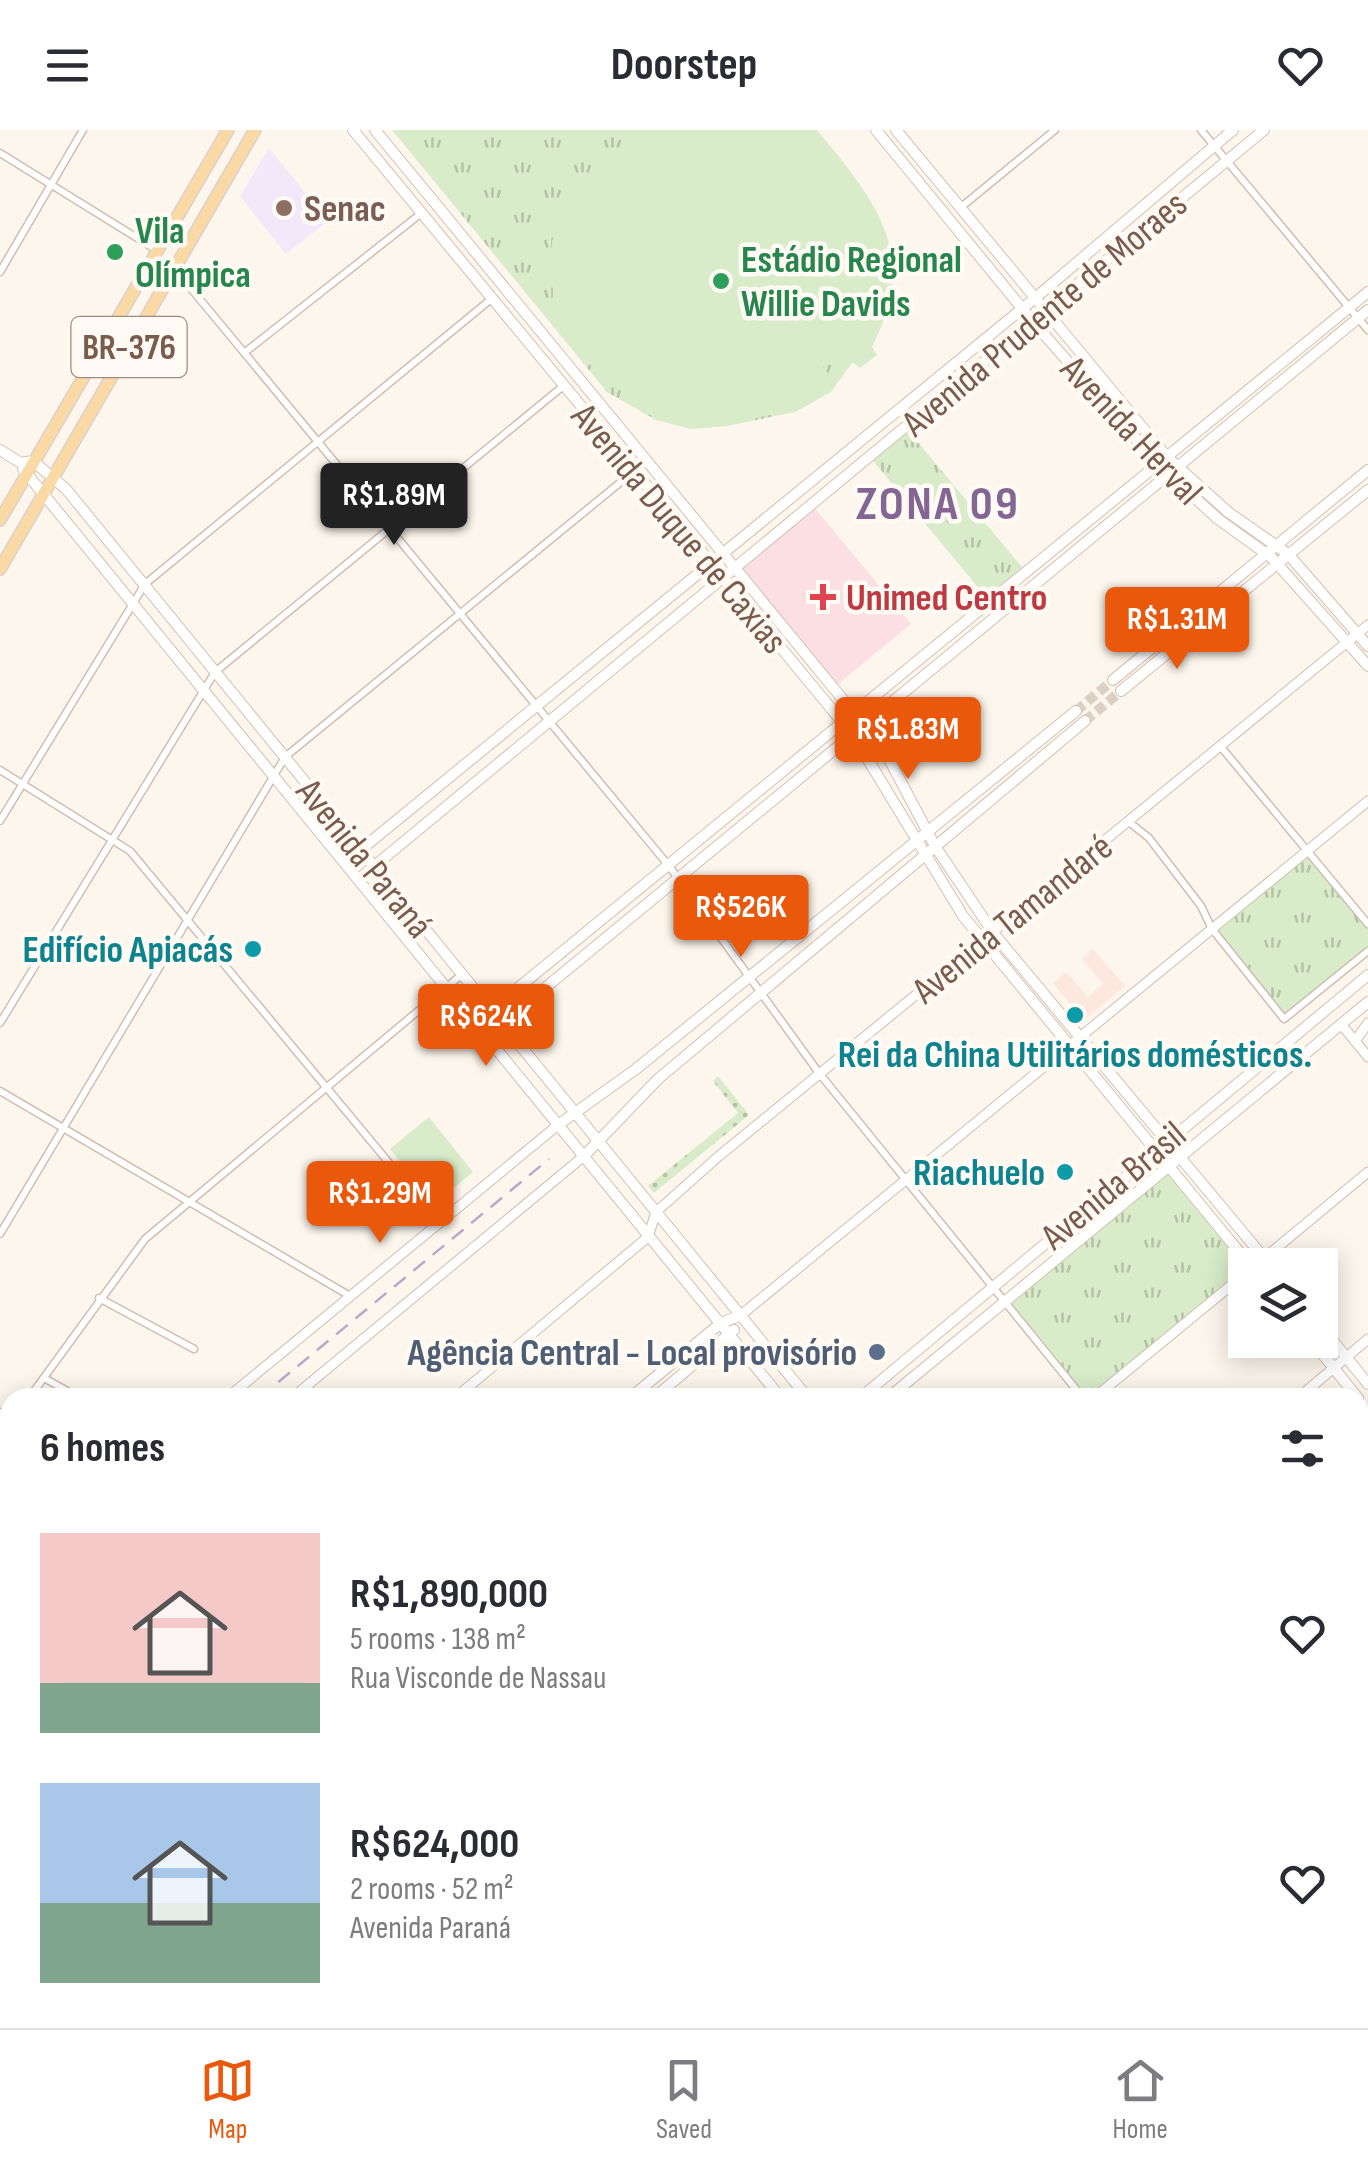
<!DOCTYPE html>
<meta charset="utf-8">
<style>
:root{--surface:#fff;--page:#f7f7f7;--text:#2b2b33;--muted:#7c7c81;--line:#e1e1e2;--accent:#ea580c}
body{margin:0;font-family:"Sofia Sans Condensed",sans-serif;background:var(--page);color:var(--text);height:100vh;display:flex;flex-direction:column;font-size:38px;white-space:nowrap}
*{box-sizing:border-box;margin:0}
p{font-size:32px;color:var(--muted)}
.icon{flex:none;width:55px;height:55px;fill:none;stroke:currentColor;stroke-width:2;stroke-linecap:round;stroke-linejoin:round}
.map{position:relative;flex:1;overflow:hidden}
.sheet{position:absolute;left:0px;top:1258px;width:1370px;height:642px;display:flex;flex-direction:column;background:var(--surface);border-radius:30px 30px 0 0;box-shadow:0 5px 25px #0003}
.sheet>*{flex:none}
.tools{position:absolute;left:1228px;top:1118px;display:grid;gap:20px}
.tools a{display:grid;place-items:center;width:110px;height:110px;border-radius:0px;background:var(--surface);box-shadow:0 5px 25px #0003;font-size:50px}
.price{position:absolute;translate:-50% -85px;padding:0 22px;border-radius:10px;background:var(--accent);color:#fff;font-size:32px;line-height:65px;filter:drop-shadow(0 2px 5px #0008)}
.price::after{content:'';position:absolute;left:50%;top:60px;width:30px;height:22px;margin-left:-15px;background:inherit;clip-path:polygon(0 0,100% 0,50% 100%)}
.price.current{background:#222;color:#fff}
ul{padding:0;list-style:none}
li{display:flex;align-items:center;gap:30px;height:250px;padding:0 40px}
li span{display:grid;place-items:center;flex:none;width:280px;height:200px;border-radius:0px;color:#555}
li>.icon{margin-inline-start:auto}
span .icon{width:120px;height:120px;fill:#fffc;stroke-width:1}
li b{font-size:42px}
h2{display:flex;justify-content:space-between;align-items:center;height:120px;padding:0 40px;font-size:42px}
header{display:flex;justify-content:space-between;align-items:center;height:130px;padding:0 40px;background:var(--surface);font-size:45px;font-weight:700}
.menu{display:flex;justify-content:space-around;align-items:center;height:140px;border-top:2px solid var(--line);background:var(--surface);font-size:28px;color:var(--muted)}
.menu a{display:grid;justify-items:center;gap:5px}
.menu .current{color:var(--accent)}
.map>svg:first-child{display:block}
.commercial{fill:#fde8e0}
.education{fill:#f3e8fa}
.medical{fill:#fbdfe3}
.grass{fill:url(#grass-dots)}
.park{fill:url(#park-tufts)}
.pitch{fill:#d8ecc9}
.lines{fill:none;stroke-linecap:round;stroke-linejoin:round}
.secondary-tunnel{stroke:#dcd0c4;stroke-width:10;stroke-dasharray:10 5;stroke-linecap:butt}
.minor-casing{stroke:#d1beb0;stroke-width:9}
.tertiary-casing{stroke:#d1beb0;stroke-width:11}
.secondary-casing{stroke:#d6c0b0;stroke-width:12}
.primary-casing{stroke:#dad1cd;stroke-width:14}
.minor{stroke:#fff;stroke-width:6}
.tertiary{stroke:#fff;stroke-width:9}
.secondary{stroke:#fff;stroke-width:10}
.primary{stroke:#fbd9a5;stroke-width:11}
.rail{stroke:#b9a8c9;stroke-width:2.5;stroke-dasharray:15 10;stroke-linecap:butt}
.education-dot{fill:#8d6e63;stroke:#fffaf3;stroke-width:4}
.leisure-dot{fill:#2e9e5b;stroke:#fffaf3;stroke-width:4}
.health-dot{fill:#e0444e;stroke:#fffaf3;stroke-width:4}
.culture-dot{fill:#0f9aa8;stroke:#fffaf3;stroke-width:4}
.service-dot{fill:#5c6f8a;stroke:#fffaf3;stroke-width:4}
.labels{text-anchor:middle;stroke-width:9;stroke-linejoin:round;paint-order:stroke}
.shield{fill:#fffaf3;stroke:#a28b7f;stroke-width:2.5}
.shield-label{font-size:35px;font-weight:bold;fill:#7a5c4d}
.education-label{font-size:38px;font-weight:bold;fill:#785e54;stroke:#fffaf3;text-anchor:start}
.leisure-label{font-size:38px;font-weight:bold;fill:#27864d;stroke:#fffaf3;text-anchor:start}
.street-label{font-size:38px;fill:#7a5c4d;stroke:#fffaf3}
.health-label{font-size:38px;font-weight:bold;fill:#be3a42;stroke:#fffaf3;text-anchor:start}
.culture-label{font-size:38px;font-weight:bold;fill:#0d838f;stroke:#fffaf3;text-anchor:end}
.service-label{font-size:38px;font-weight:bold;fill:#4e5e75;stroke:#fffaf3;text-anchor:end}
.district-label{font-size:48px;font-weight:bold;letter-spacing:2.5px;fill:#846695;stroke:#fffaf3}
</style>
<header><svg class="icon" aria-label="menu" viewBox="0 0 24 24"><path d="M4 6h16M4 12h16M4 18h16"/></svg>Doorstep<svg class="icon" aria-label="heart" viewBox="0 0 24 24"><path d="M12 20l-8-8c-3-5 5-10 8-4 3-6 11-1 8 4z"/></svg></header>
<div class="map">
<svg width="1368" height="1898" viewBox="0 0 1368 1898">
<defs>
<pattern id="grass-dots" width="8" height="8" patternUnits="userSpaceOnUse" patternTransform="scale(2.5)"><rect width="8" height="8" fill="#d8ecc9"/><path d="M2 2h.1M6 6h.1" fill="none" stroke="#b4c2a5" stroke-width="1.8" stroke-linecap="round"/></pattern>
<pattern id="park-tufts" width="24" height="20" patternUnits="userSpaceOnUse" patternTransform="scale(2.5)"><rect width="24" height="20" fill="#d8ecc9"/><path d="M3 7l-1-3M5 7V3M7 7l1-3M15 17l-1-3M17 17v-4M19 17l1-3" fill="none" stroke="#b4c2a5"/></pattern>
</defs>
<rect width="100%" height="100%" fill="#fdf6ec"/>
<!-- commercial -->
<path class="commercial" d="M1093,819L1125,856L1084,890L1053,853L1066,842L1088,867L1103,854L1082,829Z"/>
<!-- education -->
<path class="education" d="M269,18L328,91L286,124L240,66Z"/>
<!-- medical -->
<path class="medical" d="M812,375L911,494L833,558L735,439Z"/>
<!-- grass -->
<path class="grass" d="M718,946L749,985L654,1063L648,1056L738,983L713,951Z"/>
<!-- park -->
<g class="park">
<path d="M392,0H808L860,222L831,262L795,282L727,296L691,299L656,290L607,262Z"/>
<path d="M906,298L1027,443L991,473L870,327Z"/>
<path d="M1307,721L1368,794V821L1284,889L1212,799Z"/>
<path d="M1169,1036L1245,1135V1144L1094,1267H1083L1004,1172Z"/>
</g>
<!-- pitch -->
<g class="pitch">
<path d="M652,0H817C877,73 920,123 872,217L877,225L860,238L839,222L823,237L836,252L814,272L753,289L698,295L676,294L651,283L607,251L562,198L553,177L552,111L583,49L604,55L627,22Z"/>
<path d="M429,987L473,1042L434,1074L390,1019Z"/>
</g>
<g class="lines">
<!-- secondary-tunnel -->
<g class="secondary-tunnel">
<path d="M1076,581L1113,550"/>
<path d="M1085,591L1121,561"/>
</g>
<!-- minor casing -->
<g class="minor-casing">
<g id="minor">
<path d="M1201,0L1368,200"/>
<path d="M0,23L155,119"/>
<path d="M960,78L1055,0"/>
<path d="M174,138L669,736L819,943L1083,1268"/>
<path d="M0,142L83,0"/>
<path d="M244,223L419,85"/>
<path d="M1221,617L1368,794"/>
<path d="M0,640L130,721L439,1093"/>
<path d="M0,691L145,454L490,170"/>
<path d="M1129,692L1149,708L1201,776L1212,799L1284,889L1368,821"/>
<path d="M0,893L215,542L562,257"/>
<path d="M0,961L350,1166"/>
<path d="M0,1104L285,627L633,342"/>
<path d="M99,1168L194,1219"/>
<path d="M44,1248L80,1268"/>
<path d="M29,1268L145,1109L460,846"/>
<path d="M0,1282L10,1288"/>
<path d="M0,1299L10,1291"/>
<path d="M1360,1571L1368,1564"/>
<path d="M1360,1604L1368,1614"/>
<path d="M0,1697L10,1709"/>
<path d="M187,1890L199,1898"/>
<path d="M1121,1890L1128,1898"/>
<path d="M77,1898L87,1890"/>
<path d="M102,1898L108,1890"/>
<path d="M444,1898L451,1890"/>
<path d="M699,1898L712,1890"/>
<path d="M848,1898L851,1890"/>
</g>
</g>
<!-- tertiary casing -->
<g class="tertiary-casing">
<g id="tertiary">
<path d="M1341,894L1368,927"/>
<path d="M1355,911L1368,893"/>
<path d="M1256,1135L1368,1042"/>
<path d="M741,1185L1368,671"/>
<path d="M227,1268L558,995"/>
<path d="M292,1268L584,1026"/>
<path d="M455,1268L648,1107L656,1082L719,1026L1368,495"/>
<path d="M1094,1268L1245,1144"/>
<path d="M1298,1268L1368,1209"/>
<path d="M0,1453L10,1445"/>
<path d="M0,1510L10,1501"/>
<path d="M0,1642L10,1634"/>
</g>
</g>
<!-- secondary casing -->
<g class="secondary-casing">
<g id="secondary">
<path d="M353,0L853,605L963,786L1250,1135"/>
<path d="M375,0L854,583L890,631L935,716L994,804L1270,1135"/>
<path d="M876,0L1034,193L1159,335L1218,389L1272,428L1368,536"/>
<path d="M896,0L1167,327L1228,382L1288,424L1368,516"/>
<path d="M0,320L21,333L33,331L66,359L808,1268"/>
<path d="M23,339L781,1268"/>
<path d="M1113,550L1368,340"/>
<path d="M1121,561L1368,360"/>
<path d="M347,731L1034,169L1233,0"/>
<path d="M360,748L1264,0"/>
<path d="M474,894L1368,162"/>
<path d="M500,895L1368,180"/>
<path d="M558,995L636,939L1076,581"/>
<path d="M584,1026L658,949L1085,591"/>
<path d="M1320,1195L1368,1254"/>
<path d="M1311,1210L1358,1268"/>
<path d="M630,1268L721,1193L741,1185"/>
<path d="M654,1268L734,1200"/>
<path d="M860,1268L1368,845"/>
<path d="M888,1268L1368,872"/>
<path d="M1360,1383L1368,1377"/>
<path d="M1360,1404L1368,1397"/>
<path d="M1360,1736L1368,1730"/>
<path d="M1360,1766L1368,1759"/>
<path d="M0,1778L10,1770"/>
<path d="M0,1802L10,1794"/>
<path d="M568,1890L572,1898"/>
<path d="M584,1890L588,1898"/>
<path d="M945,1890L951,1898"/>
<path d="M966,1890L973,1898"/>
<path d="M1291,1890L1298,1898"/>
<path d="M1317,1890L1325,1898"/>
<path d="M248,1898L254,1890"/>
<path d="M272,1898L277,1890"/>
<path d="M1164,1898L1174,1890"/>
<path d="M1200,1898L1209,1890"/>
</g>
</g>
<!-- primary casing -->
<g class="primary-casing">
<g id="primary">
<path d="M0,390L228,0"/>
<path d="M0,439L255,0"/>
</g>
</g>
<!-- minor -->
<use href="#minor" class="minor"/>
<!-- tertiary -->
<use href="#tertiary" class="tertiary"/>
<!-- secondary -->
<use href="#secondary" class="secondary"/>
<!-- primary -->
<use href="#primary" class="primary"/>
<!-- rail -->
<g class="rail">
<path d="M259,1268L549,1029"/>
<path d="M0,1481L10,1473"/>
</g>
</g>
<!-- markers -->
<circle class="education-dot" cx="284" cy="78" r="10"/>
<g class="leisure-dot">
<circle cx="115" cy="122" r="10"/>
<circle cx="721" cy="151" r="10"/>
</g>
<path class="health-dot" d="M818 452h10v10h10v10h-10v10h-10v-10h-10v-10h10z"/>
<g class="culture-dot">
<circle cx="253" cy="819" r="10"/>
<circle cx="1075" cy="885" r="10"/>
<circle cx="1065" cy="1042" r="10"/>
</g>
<circle class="service-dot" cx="877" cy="1222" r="10"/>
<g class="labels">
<!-- shield labels -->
<rect class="shield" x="71.5" y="187" width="115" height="60" rx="8"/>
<g class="shield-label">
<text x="129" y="229">BR-376</text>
</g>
<!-- education labels -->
<g class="education-label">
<text x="304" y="91">Senac</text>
</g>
<!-- leisure labels -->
<g class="leisure-label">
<text x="135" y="113">Vila<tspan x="135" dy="44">Olímpica</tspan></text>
<text x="741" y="142">Estádio Regional<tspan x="741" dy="44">Willie Davids</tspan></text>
</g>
<!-- street labels -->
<g class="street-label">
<text transform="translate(1044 183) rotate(-40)" y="13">Avenida Prudente de Moraes</text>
<text transform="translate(1132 300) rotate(47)" y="13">Avenida Herval</text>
<text transform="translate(680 398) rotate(50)" y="13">Avenida Duque de Caxias</text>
<text transform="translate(365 728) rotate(51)" y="13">Avenida Paraná</text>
<text transform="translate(1012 788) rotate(-39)" y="13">Avenida Tamandaré</text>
<text transform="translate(1113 1055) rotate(-40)" y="13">Avenida Brasil</text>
</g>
<!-- health labels -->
<g class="health-label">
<text x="846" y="480">Unimed Centro</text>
</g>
<!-- culture labels -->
<g class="culture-label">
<text x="233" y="832">Edifício Apiacás</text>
<text x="1075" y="937" text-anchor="middle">Rei da China Utilitários domésticos.</text>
<text x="1045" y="1055">Riachuelo</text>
</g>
<!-- service labels -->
<g class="service-label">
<text x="857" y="1235">Agência Central - Local provisório</text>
</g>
<!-- district labels -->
<g class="district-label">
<text x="938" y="389">ZONA 09</text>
</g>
</g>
</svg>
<div class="tools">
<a><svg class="icon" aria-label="layers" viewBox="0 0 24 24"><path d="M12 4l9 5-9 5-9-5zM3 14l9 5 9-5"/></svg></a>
</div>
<b class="price current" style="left:394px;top:418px">R$1.89M</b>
<b class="price" style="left:1177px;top:542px">R$1.31M</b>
<b class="price" style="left:908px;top:652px">R$1.83M</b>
<b class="price" style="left:741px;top:830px">R$526K</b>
<b class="price" style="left:486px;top:939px">R$624K</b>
<b class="price" style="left:380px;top:1116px">R$1.29M</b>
<section class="sheet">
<h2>6 homes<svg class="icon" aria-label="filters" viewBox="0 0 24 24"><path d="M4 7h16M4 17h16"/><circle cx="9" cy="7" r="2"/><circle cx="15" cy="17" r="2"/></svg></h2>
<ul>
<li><span style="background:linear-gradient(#f6c9c9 75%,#7fa58c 0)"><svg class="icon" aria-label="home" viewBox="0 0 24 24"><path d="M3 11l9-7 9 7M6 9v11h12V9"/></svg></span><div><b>R$1,890,000</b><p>5 rooms · 138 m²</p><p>Rua Visconde de Nassau</p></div><svg class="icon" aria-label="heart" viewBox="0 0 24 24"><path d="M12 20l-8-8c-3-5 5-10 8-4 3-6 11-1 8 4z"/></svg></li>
<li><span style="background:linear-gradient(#a9c7e8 60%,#7fa58c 0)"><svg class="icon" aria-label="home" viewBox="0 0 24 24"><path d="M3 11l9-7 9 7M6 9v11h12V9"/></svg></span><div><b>R$624,000</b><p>2 rooms · 52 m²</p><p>Avenida Paraná</p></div><svg class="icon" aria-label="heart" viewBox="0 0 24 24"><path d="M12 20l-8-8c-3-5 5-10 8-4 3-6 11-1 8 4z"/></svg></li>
</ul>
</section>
</div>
<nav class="menu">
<a class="current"><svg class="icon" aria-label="map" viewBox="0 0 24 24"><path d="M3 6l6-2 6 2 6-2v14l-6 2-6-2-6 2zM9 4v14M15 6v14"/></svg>Map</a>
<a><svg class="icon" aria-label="saved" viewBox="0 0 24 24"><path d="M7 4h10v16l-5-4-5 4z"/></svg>Saved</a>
<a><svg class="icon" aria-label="home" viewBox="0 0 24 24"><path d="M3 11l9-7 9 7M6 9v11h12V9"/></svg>Home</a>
</nav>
